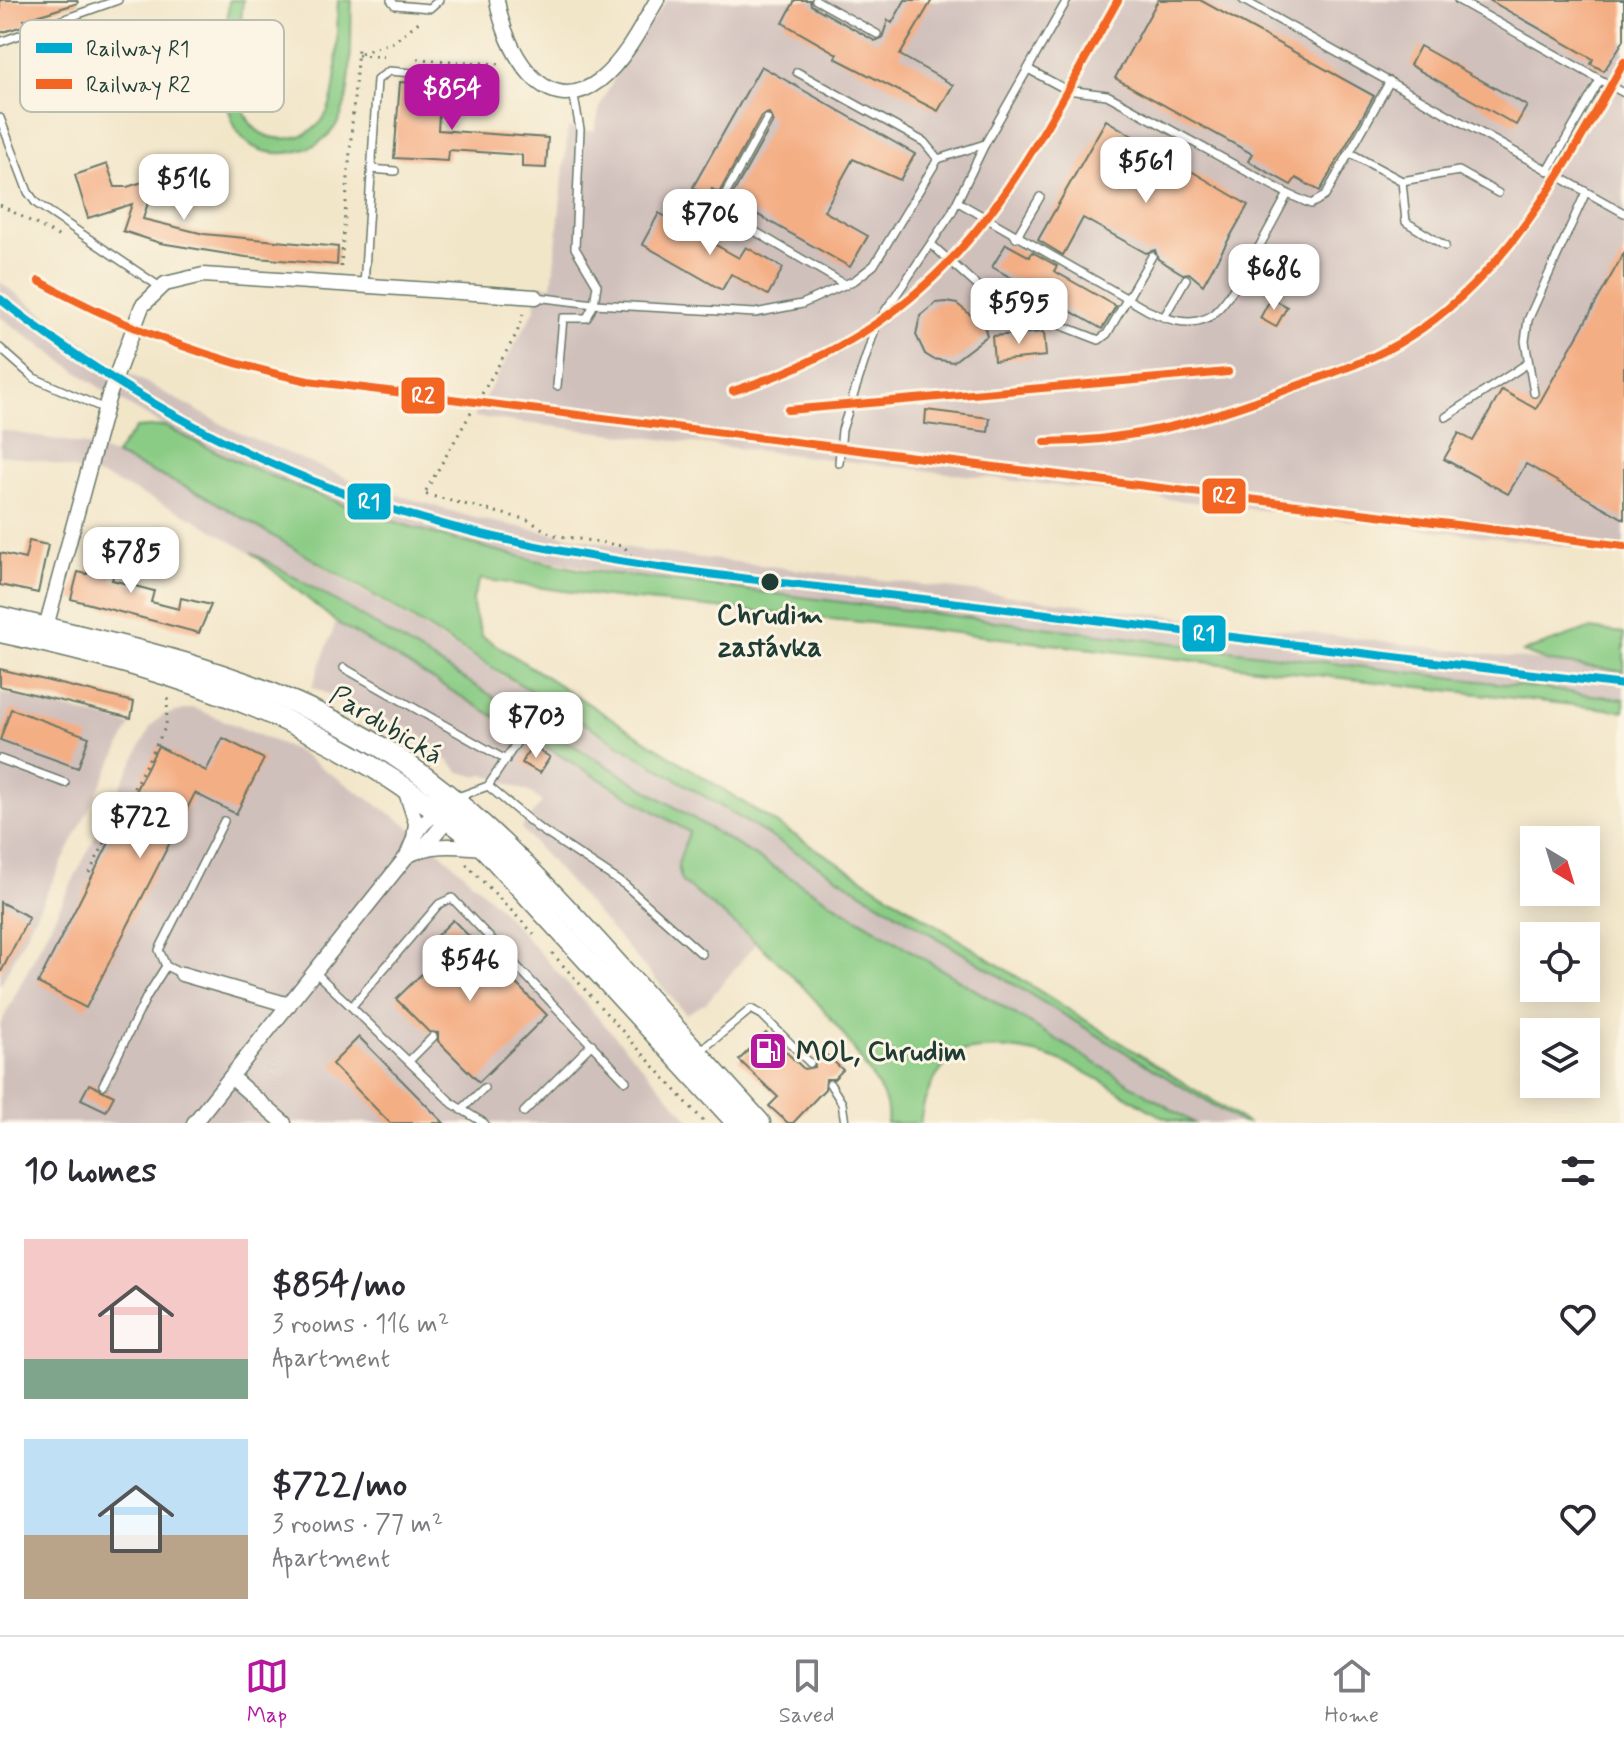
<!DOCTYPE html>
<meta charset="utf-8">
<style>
:root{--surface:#fff;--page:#f7f7f7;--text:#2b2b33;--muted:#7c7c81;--line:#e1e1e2;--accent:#b5179e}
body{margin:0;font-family:Mynerve,sans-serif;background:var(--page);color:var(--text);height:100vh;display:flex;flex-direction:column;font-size:30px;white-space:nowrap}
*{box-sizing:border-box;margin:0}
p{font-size:26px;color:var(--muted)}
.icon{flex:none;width:44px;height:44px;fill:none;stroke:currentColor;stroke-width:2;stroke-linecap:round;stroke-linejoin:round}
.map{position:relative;height:1123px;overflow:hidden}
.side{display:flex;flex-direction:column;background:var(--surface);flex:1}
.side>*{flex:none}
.needle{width:52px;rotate:142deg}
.buttons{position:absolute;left:1520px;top:826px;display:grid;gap:16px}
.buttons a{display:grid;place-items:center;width:80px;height:80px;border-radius:0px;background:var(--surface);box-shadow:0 4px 20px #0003;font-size:40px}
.price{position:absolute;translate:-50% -68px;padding:0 18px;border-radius:16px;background:#fff;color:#222;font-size:26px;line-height:52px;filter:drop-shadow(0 2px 4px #0008)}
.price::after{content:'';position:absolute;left:50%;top:48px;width:24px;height:18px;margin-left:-12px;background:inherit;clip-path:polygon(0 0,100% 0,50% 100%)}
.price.active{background:var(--accent);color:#fff}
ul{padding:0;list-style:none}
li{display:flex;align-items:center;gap:24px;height:200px;padding:0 24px}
li span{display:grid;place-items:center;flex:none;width:224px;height:160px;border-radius:0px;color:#555}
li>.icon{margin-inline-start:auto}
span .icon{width:96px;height:96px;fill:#fffc;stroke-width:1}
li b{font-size:34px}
h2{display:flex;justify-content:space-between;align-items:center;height:96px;padding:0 24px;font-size:34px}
.dock{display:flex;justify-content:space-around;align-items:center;height:112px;border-top:2px solid var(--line);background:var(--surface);font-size:22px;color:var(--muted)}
.dock a{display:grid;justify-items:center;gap:4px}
.dock .active{color:var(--accent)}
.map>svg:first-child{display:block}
.industrial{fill:#d0c0bc}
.green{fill:#8acc85;stroke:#54845c;stroke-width:2}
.building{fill:#f4ae84}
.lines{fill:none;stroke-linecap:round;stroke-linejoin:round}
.lane-casing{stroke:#697868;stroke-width:10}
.street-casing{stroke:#697868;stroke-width:17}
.secondary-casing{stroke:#697868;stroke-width:23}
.path{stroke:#697868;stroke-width:3;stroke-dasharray:2 6;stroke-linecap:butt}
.lane{stroke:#fff;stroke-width:7}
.street{stroke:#fff;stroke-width:14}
.secondary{stroke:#fff;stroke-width:20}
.rail-1-casing{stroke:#fcf5e5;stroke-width:14}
.rail-2-casing{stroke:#fcf5e5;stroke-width:14}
.rail-1{stroke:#00a9ce;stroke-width:8}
.rail-2{stroke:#f26522;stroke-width:8}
.stop-dot{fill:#1f3d34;stroke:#fcf5e5;stroke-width:3}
.labels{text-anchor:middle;stroke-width:6;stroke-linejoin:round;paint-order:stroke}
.stop-label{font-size:28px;font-weight:bold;fill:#1f3d34;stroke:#fcf5e5}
.street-label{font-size:28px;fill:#1f3d34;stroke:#fcf5e5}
.poi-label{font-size:28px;font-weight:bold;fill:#1f3d34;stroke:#fcf5e5;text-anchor:start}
.key{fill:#fcf5e5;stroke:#babeb0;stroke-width:2}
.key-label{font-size:22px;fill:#1f3d34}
.line-badge{stroke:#fcf5e5;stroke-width:3}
.badge-label{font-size:22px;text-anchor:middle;font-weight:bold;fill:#fff}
</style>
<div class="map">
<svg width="1624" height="1123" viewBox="0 0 1624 1123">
<rect width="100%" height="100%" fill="#fcf5e5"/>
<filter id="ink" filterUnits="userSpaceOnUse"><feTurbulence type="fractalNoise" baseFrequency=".0125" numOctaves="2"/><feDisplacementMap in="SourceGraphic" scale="16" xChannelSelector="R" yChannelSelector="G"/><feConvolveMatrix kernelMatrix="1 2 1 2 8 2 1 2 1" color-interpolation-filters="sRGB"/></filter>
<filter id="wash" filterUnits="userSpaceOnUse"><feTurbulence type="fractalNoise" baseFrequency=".006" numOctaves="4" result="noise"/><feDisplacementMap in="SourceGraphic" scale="32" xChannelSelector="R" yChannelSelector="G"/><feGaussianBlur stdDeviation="1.8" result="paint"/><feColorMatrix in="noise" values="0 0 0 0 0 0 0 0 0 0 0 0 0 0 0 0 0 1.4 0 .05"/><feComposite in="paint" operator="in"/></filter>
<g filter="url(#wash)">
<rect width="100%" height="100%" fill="#f2e6c9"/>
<!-- industrial -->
<g class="industrial">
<path d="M667,0H1624V553L474,417L535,309L538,285L552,286L568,128L594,131L601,104L619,69Z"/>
<path d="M0,282L121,369L233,430L358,483L478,519L646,551L1624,671V699L642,578L471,546L419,532L277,481L164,426L106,392L0,317Z"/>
<path d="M0,430L82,444L115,455L203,495L1242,1123H1194L191,517L106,478L43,461L0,455Z"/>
<path d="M336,622L689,832L678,864L681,881L757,942L706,1003L686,1014L521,828L542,802L531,793L484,774L478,777L460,772L419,733L312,687Z"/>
<path d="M0,692L131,725L0,986Z"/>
<path d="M194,708L295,750L403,822L446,857L495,903L693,1123H0V1025L151,726L163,715Z"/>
</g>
<!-- green -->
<g class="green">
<path d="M229,0H243C240,42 219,147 291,138C308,136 322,125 328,110C340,83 336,30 338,0H352C350,32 354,87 341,116C333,135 315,149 294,152C205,166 226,51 229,0Z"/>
<path d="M164,426C300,496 432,540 583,570L1624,699V711L871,623L606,597L481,579C466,604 475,612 482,636L1247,1123H1242L358,586L203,495L115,455L136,428Z"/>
<path d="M251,552L346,607L1194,1123C1166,1123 1150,1110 1127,1096C1071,1062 1026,1039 959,1052C936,1071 924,1093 920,1123H887C890,1101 878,1086 866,1068C817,988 753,938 681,881L678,864L689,832L336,622Z"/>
<path d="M1589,629L1624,633V671L1549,662L1523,652Z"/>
</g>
<g id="blocks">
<!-- building -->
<g class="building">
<path d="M0,0H77L78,3L24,20L26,25L0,33Z"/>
<path d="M795,0H810L811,5L875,41L882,38L888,20L892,23L905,0H932L900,55L953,85L938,111L835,58L837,54L783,23Z"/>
<path d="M1158,0H1200L1374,96L1320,191L1296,178L1291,185L1248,161L1252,154L1115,78Z"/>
<path d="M1489,0H1624V40L1604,71L1591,64L1593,59Z"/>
<path d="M1420,46L1527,106L1516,125L1410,65Z"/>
<path d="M761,66L915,154L900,180L853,159L824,211L868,236L850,267L730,199L773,122L769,113L761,116L719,193L712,189L708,197L693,187Z"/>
<path d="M400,82L441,85L438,130L548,138L546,168L522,167V155L449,150L448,161L394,158Z"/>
<path d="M1106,120L1248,205L1203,285L1189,273L1183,274L1158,259L1155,250L1146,253L1083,218L1063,255L1038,240Z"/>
<path d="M107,164L115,187H127L174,172L179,187L150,196L143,219L204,234L338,247L337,265L246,257L160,243L123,231L132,204L88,218L75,175Z"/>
<path d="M659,213L739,258L746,247L783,268L768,295L731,274L722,290L642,244Z"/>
<path d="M1006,244L1030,257L1032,252L1057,266L1054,271L1116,306L1102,329L992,267Z"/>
<path d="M1624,253V519L1526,464L1508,494L1444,459L1459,433L1473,441L1502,390L1536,409Z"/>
<path d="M1271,298L1287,307L1276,327L1260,318Z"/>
<path d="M946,302L957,304L972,316L981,314L987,336L953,362L933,359L925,354L916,335L920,316L936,303Z"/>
<path d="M1044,332L1046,356L994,361L992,336Z"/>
<path d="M926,410L990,418L988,432L925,424Z"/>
<path d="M29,541L48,545L38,593L0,585V553L25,559Z"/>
<path d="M96,541L120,548L112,580L154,591L151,602L179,609L181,598L211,605L199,633L71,599L78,572L87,574Z"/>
<path d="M0,669L134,702L131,718L0,686Z"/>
<path d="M11,709L89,737L78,768L0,740Z"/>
<path d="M223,738L264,759L236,814L195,793L86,1008L38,983L158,746L206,771Z"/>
<path d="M531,746L550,757L540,773L522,763Z"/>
<path d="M0,902L29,917L0,974Z"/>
<path d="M453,920L547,1015L479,1082L438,1041V1033L429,1032L396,999L434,962L422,950Z"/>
<path d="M766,1033L804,1069L815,1067L814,1058L821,1050L843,1070L834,1079H826L825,1089L793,1123H788L769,1106L778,1097L739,1060Z"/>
<path d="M359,1037L444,1123H390L332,1064Z"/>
<path d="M89,1084L114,1096L106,1111L81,1099Z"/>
</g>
</g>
</g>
<g filter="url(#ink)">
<use href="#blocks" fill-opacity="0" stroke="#697868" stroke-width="2"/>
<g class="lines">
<!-- lane casing -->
<g class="lane-casing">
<g id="lane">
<path d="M391,0L395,5L430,8L439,0"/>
<path d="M816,0L877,34"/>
<path d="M1243,0L1624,213"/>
<path d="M1458,0L1624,93"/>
<path d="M0,42L118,0"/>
<path d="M0,118L28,192L36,203L160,287"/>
<path d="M767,119L717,209L846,285"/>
<path d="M1350,153L1402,181"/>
<path d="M938,159L985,144"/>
<path d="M371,169L395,171"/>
<path d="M1548,171L1600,80"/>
<path d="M1288,194L1311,204L1325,196L1390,81"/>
<path d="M958,202L1147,310C1166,319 1187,327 1207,318C1230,308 1273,220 1288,194L1107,95L1067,90L1028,69"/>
<path d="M1016,238L1040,197"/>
<path d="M931,244L1004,310"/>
<path d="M1445,246L1406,222L1402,181L1459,171L1498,193"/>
<path d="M364,286L377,80L389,71L437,75"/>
<path d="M536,297L594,304L597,285L575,248L580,129L573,92"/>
<path d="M1032,314L1099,340L1107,334L1152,256"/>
<path d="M1164,317L1186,279"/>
<path d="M0,348L34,378L105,409"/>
<path d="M557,386L563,318H587L594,304L755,313L802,304L855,280L874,265L938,159L924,142L797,72"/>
<path d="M1534,393L1525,341L1528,320L1586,192"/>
<path d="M1446,417L1528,363"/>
<path d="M839,463L842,430L877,323L951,214L985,144L1067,0"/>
<path d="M344,668L506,760"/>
<path d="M0,759L65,783"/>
<path d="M488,786L537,827L625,885L702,954"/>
<path d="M455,798L488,786L517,742"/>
<path d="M316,973L453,1104L484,1123"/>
<path d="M182,974L166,966L159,950L224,821"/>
<path d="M353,1005L439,904L452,898L626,1081"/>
<path d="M698,1053L751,1009L762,1015L810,1063"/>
<path d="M410,1060L433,1037"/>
<path d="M830,1084L842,1103L845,1123"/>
<path d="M103,1085L147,996L166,966"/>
<path d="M461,1110L484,1088"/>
<path d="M524,1112L592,1044"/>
</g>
</g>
<!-- street casing -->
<g class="street-casing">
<g id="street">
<path d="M497,0C504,46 543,124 600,80C625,60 641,27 657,0"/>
<path d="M44,634L109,395L142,306L165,284L203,275L536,297"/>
<path d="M404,786L416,823L414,839"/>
<path d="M424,847L441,827L444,811"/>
<path d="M407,856C433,842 456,846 484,848"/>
<path d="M182,974L289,1005"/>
<path d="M231,1077L284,1123"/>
<path d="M194,1123L407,856C414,837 422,817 442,813"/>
</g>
</g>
<!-- secondary casing -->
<g class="secondary-casing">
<g id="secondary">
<path d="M0,617C118,644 237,670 346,727C451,782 531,869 610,956C660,1012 710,1067 760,1123"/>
<path d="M0,632C188,673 335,721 484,848L737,1123"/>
</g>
</g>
<!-- path -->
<g class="path">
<path d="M361,53L393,42L420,21"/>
<path d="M358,55L390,57"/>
<path d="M417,59L501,64"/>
<path d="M0,205L60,237"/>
<path d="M341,267L358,48"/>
<path d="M523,314L517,333L424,494L528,520L553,535L623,546L631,554"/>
<path d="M466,864L536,936"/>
<path d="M89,873L166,726L168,695"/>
<path d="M552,953L705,1123"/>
</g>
<!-- lane -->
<use href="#lane" class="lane"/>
<!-- street -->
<use href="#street" class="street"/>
<!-- secondary -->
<use href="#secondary" class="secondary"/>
<!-- rail-1 casing -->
<g class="rail-1-casing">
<path id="rail-1" d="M0,299C140,410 304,492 477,533C640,572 809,585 974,605C1191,632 1407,659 1624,685"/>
</g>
<!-- rail-2 casing -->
<g class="rail-2-casing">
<g id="rail-2">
<path d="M39,281C123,328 213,361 308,381L1624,546"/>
<path d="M733,391C955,320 1012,188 1118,0"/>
<path d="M788,410L1228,372"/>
<path d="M1045,442C1126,442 1201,422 1275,394C1320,377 1369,363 1409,337C1509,274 1568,162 1624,62"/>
</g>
</g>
<!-- rail-1 -->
<use href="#rail-1" class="rail-1"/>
<!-- rail-2 -->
<use href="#rail-2" class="rail-2"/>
</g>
</g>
<!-- icons -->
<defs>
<g id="fuel-square" transform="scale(2)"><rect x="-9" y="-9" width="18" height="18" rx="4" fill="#b5179e" stroke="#fcf5e5"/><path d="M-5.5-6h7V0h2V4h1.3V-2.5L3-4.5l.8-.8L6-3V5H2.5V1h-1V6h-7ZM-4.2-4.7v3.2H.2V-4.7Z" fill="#fff"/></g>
</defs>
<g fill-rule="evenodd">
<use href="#fuel-square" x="768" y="1051"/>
</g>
<!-- markers -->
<circle class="stop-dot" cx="770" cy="582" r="10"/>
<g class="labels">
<!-- stop labels -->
<g class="stop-label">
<text x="770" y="624">Chrudim<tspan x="770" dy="32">zastávka</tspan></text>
</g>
<!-- street labels -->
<g class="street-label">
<text transform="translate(387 724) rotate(31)" y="10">Pardubická</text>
</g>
<!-- poi labels -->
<g class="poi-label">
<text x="796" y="1061">MOL, Chrudim</text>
</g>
</g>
<!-- legend -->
<rect x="20" y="20" width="264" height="92" rx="12" class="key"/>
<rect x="36" y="43" width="36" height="10" fill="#00a9ce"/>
<rect x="36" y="79" width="36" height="10" fill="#f26522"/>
<g class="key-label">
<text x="86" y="56">Railway R1</text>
<text x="86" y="92">Railway R2</text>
</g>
<g class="line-badge">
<rect x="400" y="376" width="46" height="39" rx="8" fill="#f26522"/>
<rect x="1201" y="477" width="46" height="38" rx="8" fill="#f26522"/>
<rect x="346" y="482" width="46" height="39" rx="8" fill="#00a9ce"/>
<rect x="1181" y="614" width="46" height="39" rx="8" fill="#00a9ce"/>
</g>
<g class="badge-label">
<text x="423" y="403">R2</text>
<text x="1224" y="503">R2</text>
<text x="369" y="509">R1</text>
<text x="1204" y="641">R1</text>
</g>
</svg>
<div class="buttons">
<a><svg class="needle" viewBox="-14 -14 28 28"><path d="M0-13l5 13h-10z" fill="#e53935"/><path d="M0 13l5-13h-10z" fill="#7c7c81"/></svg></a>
<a><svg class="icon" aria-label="locate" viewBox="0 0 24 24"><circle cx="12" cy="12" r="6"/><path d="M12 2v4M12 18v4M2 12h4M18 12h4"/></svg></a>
<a><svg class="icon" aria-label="layers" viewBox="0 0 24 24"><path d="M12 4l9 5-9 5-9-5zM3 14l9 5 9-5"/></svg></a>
</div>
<b class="price active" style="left:452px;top:132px">$854</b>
<b class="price" style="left:1146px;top:205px">$561</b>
<b class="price" style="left:184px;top:222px">$516</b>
<b class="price" style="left:710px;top:257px">$706</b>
<b class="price" style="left:1274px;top:312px">$686</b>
<b class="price" style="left:1019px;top:346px">$595</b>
<b class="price" style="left:131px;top:595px">$785</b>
<b class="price" style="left:536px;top:760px">$703</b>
<b class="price" style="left:140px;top:860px">$722</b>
<b class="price" style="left:470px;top:1003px">$546</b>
</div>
<section class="side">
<h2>10 homes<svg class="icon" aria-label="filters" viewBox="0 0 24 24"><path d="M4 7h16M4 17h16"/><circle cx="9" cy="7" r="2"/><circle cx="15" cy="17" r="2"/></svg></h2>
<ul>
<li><span style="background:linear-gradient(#f6c9c9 75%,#7fa58c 0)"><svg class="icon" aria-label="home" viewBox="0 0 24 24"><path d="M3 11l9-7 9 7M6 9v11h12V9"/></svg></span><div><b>$854/mo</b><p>3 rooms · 116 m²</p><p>Apartment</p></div><svg class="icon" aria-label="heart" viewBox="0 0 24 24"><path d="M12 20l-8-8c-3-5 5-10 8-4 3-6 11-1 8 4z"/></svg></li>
<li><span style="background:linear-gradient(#bfe0f5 60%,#b9a48a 0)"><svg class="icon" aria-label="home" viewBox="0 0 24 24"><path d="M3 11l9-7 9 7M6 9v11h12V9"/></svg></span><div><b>$722/mo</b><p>3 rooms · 77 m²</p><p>Apartment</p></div><svg class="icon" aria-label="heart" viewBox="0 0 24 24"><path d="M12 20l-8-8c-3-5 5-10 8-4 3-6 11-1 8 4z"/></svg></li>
</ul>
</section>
<nav class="dock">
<a class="active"><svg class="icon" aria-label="map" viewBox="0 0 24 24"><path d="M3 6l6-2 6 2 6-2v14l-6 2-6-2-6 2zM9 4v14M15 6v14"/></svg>Map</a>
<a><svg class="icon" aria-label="saved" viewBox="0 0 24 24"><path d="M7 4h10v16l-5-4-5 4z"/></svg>Saved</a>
<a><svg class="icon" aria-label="home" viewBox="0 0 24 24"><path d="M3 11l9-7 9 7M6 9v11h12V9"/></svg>Home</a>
</nav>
